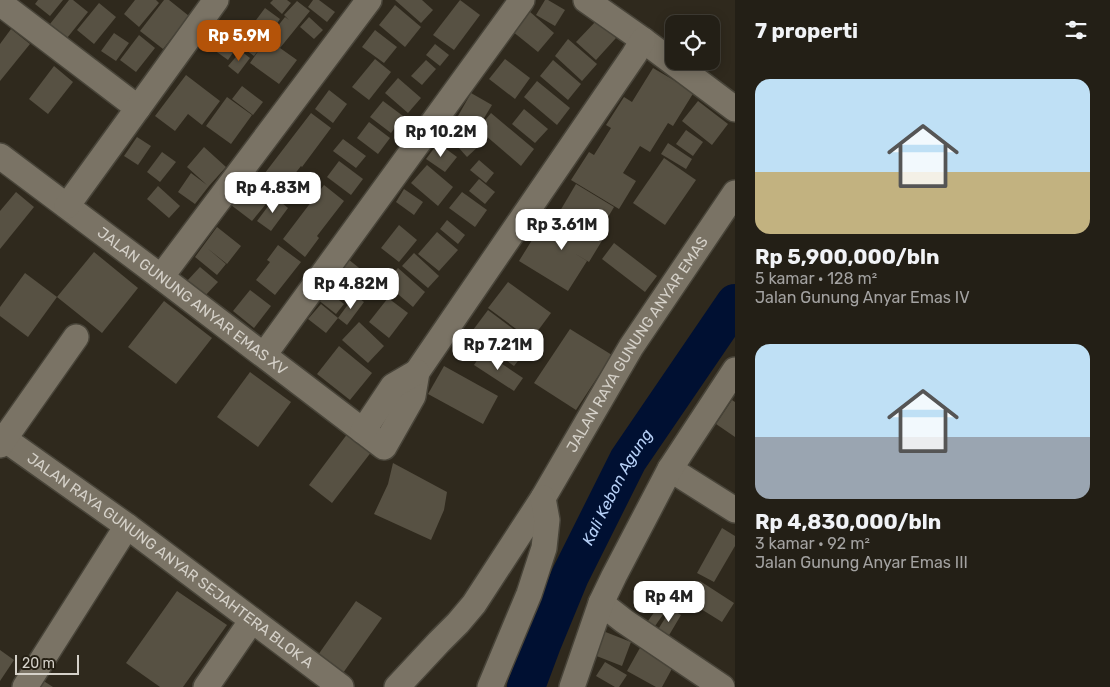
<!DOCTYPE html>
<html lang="id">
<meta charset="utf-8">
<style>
:root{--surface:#231f16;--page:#2f2c23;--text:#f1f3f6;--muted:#a3a2a1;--line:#403d35;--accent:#b45309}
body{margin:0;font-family:Rubik,sans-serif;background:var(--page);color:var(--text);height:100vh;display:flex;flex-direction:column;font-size:19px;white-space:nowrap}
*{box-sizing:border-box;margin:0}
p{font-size:16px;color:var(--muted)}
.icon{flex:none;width:28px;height:28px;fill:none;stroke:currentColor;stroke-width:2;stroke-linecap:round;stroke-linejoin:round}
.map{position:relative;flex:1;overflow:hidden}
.side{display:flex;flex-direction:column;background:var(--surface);width:375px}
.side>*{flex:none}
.tools{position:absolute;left:665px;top:15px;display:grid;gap:10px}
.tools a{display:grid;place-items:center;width:55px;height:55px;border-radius:10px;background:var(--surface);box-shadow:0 2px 12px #0003,0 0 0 1px var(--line);font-size:25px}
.scale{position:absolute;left:15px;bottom:12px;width:64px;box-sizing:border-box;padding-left:5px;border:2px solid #d5d1c9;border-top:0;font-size:14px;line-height:18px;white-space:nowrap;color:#d5d1c9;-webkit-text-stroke:4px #251f13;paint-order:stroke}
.price{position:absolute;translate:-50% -42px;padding:0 11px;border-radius:10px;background:#fff;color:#222;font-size:16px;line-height:32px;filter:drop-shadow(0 1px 2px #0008)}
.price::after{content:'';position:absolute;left:50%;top:30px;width:15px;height:11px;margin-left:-8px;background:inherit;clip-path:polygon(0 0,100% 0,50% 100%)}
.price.active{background:var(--accent);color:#fff}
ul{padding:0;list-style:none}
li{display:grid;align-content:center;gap:10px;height:265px;padding:0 20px}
li span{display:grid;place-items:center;height:155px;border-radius:15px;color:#555}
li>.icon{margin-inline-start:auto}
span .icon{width:90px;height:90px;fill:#fffc;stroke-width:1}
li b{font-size:21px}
h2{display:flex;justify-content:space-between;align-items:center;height:60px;padding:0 20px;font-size:21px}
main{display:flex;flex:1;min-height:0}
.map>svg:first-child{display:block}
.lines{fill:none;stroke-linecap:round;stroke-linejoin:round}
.river{stroke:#001032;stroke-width:38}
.building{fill:#575143}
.minor-casing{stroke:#484439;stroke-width:28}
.minor{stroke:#7a7365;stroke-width:25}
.labels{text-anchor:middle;stroke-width:5;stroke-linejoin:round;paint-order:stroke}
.street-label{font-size:15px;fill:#d5d1c9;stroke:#251f13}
.water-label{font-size:16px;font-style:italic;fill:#b6d0f6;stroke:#251f13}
</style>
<main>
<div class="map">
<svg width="735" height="687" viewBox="0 0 735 687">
<rect width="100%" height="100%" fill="#2f291d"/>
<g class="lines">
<!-- river -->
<path class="river" id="s1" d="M526,687L542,644L570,576L628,460L735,303"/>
</g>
<!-- building -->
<g class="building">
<path d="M38,0H63L50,16L35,4Z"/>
<path d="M69,0H73L88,12L67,38L50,24Z"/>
<path d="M135,0H156L159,3L139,27L124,14Z"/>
<path d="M164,0H169L189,16L163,49L140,31Z"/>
<path d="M273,0H287L291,3L282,14L270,3Z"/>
<path d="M313,0H319L335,12L327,22L308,7Z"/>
<path d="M395,0H422L433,10L421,23Z"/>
<path d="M460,0L480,15L454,50L433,35Z"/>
<path d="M545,0H548L565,10L555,26L536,15Z"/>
<path d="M297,1L310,11L280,48L297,60L279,84L250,63L263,44L254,56L238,44L265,8L280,19L265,42L285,17L289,20L284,15Z"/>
<path d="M99,3L116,17L94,44L77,30Z"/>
<path d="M395,5L421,27L405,47L379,25Z"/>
<path d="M529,11L554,33L538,52L512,31Z"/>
<path d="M309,17L323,30L314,39L300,27Z"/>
<path d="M597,20L616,38L596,60L576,42Z"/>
<path d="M214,27L239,44L228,60L203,42Z"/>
<path d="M11,29L30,44L0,81V44Z"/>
<path d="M375,30L397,47L384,63L362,47Z"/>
<path d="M114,33L129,43L116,61L101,51Z"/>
<path d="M139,35L155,48L136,72L120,60Z"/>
<path d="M568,39L597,64L582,81L555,56Z"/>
<path d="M435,44L449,55L440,66L426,55Z"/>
<path d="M241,51L250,58L238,74L228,66Z"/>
<path d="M375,59L391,72L369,100L352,87Z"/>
<path d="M505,59L530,78L515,99L489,79Z"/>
<path d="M426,60L436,69L422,85L411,76Z"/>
<path d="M553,60L581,84L568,100L540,76Z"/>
<path d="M54,66L73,82L48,114L29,99Z"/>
<path d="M653,68L694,92L673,126L668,123L650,152L640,146L623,173L636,181L619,209L571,180L589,152L594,155L611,128L606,125L624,97L632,102Z"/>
<path d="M186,75L220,101L202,125L188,114L175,131L155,116Z"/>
<path d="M398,78L421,98L408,113L385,93Z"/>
<path d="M537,81L570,108L557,125L524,97Z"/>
<path d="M242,86L263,102L253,115L232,99Z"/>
<path d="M329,90L347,104L333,123L315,109Z"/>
<path d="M471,93L492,105L478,128L458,116Z"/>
<path d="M227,97L252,115L231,144L206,126Z"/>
<path d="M383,101L403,116L391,133L370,117Z"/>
<path d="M698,101L728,124L712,145L682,121Z"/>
<path d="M524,109L548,129L535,143L512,124Z"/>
<path d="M311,113L331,128L302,167L301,166L286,185L288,187L279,199L258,182Z"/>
<path d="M491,113L534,149L521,166L478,129Z"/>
<path d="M369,122L390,138L378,154L357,138Z"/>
<path d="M464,123L482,143L467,157L449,137Z"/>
<path d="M686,130L703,142L693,156L676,144Z"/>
<path d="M137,137L151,146L138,165L124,156Z"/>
<path d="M343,139L366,156L356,168L333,151Z"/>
<path d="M438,143L457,157L445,172L426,159Z"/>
<path d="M668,143L692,159L686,169L661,154Z"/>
<path d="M204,147L226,167L209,186L195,204L178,192L191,173L207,185L187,167Z"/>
<path d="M162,152L176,162L160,182L147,172Z"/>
<path d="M664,158L696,180L665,225L633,203Z"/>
<path d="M479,160L494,173L486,183L470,170Z"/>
<path d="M339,161L363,179L351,195L327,177Z"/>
<path d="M427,165L453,187L438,206L411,183Z"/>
<path d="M479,179L495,192L485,204L469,191Z"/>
<path d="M576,184L614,207L598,234L560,211Z"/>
<path d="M324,185L344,201L317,236L319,238L305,257L283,239Z"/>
<path d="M158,186L180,206L169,218L147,199Z"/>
<path d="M245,188L266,204L252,221L231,205Z"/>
<path d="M404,189L423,202L414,215L396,202Z"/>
<path d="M16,192L34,207L0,249V211Z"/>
<path d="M462,192L487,210L475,227L449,208Z"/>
<path d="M275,197L288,208L271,231L257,221Z"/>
<path d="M559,212L603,239L589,262L574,253L587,261L568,291L519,261L537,232L544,236Z"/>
<path d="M447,220L465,235L458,244L440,229Z"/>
<path d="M399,225L417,240L399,262L381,248Z"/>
<path d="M217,227L241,246L227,264L207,248L226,264L217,275L195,257Z"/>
<path d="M437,232L458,250L439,271L418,254Z"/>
<path d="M614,243L657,276L645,292L602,259Z"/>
<path d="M278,245L301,262L275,295L256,280L270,262L267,260Z"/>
<path d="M94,252L138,288L102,333L57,297Z"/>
<path d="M414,253L439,276L428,288L402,266Z"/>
<path d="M348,259L369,276L355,293L335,276Z"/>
<path d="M200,267L218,282L203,298L186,282Z"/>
<path d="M398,268L425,292L413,307L385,283Z"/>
<path d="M25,273L57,297L28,337L0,316V307Z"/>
<path d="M508,282L551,313L531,340L488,308Z"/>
<path d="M325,289L344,304L336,314L317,299Z"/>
<path d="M250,290L271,306L254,328L233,311Z"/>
<path d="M355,295L364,302L347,325L338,318Z"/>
<path d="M388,298L408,313L389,338L369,322Z"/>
<path d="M164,301L212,338L176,384L128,347Z"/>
<path d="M321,304L338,318L326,333L308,319Z"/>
<path d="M488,310L532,343L514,366L470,334Z"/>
<path d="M359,322L384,346L368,363L342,340Z"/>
<path d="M570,329L612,355L576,410L534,383Z"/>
<path d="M339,346L372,373L350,400L317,374Z"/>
<path d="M483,351L523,378L514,391L474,365Z"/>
<path d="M444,366L498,396L483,424L428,394Z"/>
<path d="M250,372L291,402L258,447L217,417Z"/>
<path d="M732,400L735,402V437L716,424Z"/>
<path d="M348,433L372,451L332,503L309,485Z"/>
<path d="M393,463L447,492L444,510L431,540L374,514L388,484Z"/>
<path d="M722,528L735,536V546L714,582L697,573Z"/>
<path d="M700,581L734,603L722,622L688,601Z"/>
<path d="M177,591L227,625L183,687H160L126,663Z"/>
<path d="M356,601L382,618L343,673L318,655Z"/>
<path d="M660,604L667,609L655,626L648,621Z"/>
<path d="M671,609L681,615L668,637L657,631Z"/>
<path d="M603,631L631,642L622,666L594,655Z"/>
<path d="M641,646L674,665L662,687H656L627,671Z"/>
<path d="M0,650L14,660L0,681Z"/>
<path d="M605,662L627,675L619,687H615L596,676Z"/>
<path d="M39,678L53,687H33Z"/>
</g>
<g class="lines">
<!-- minor casing -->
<g class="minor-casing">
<g id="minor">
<path d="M586,0L643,40L735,109"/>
<path d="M0,3L138,108"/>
<path id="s2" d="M0,156L161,277L384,447L413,396L417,372L634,55L643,40"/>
<path d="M67,206L138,108L216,0"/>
<path d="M161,277L369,0"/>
<path d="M264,355L522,0"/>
<path d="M363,431L393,386L417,372"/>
<path id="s3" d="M0,436L127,526L252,620L341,687"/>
<path d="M0,445L76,337"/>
<path d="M670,469L735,510"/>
<path d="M601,603L624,621L722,687"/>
<path d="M25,687L127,526"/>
<path d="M206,687L252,620"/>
<path id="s4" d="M397,687L439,642L458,623L474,604L543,498L631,347L735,193"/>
<path d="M490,687L529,594L544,548L547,520L543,498"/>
<path d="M572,687L601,603L614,576L670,469L735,370"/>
</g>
</g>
<!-- minor -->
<use href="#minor" class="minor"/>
</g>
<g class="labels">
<!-- street labels -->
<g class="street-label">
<text dy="5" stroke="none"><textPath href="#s2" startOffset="241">JALAN GUNUNG ANYAR EMAS XV</textPath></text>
<text dy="5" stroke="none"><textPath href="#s4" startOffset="420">JALAN RAYA GUNUNG ANYAR EMAS</textPath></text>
<text dy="5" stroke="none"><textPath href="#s3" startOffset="211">JALAN RAYA GUNUNG ANYAR SEJAHTERA BLOK A</textPath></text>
</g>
<!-- water labels -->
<g class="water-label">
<text dy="6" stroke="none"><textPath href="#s1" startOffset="220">Kali Kebon Agung</textPath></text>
</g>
</g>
</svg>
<div class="tools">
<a><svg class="icon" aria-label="locate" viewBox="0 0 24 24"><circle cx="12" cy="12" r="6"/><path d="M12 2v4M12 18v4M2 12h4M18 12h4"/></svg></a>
</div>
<div class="scale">20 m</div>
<b class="price active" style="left:239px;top:62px">Rp 5.9M</b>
<b class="price" style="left:441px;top:158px">Rp 10.2M</b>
<b class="price" style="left:273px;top:214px">Rp 4.83M</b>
<b class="price" style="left:562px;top:251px">Rp 3.61M</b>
<b class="price" style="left:351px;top:310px">Rp 4.82M</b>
<b class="price" style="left:498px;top:371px">Rp 7.21M</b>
<b class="price" style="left:669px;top:623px">Rp 4M</b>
</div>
<section class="side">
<h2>7 properti<svg class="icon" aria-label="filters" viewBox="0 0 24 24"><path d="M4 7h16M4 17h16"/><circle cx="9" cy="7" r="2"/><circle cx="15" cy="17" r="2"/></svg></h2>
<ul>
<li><span style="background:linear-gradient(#bfe0f5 60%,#c2b280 0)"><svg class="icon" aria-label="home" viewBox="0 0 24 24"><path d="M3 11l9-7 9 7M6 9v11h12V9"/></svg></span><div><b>Rp 5,900,000/bln</b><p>5 kamar · 128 m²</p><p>Jalan Gunung Anyar Emas IV</p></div></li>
<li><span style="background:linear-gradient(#bfe0f5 60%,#9aa5b1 0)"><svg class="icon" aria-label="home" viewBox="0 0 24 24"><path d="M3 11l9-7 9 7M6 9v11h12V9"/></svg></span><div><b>Rp 4,830,000/bln</b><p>3 kamar · 92 m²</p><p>Jalan Gunung Anyar Emas III</p></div></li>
</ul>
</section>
</main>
